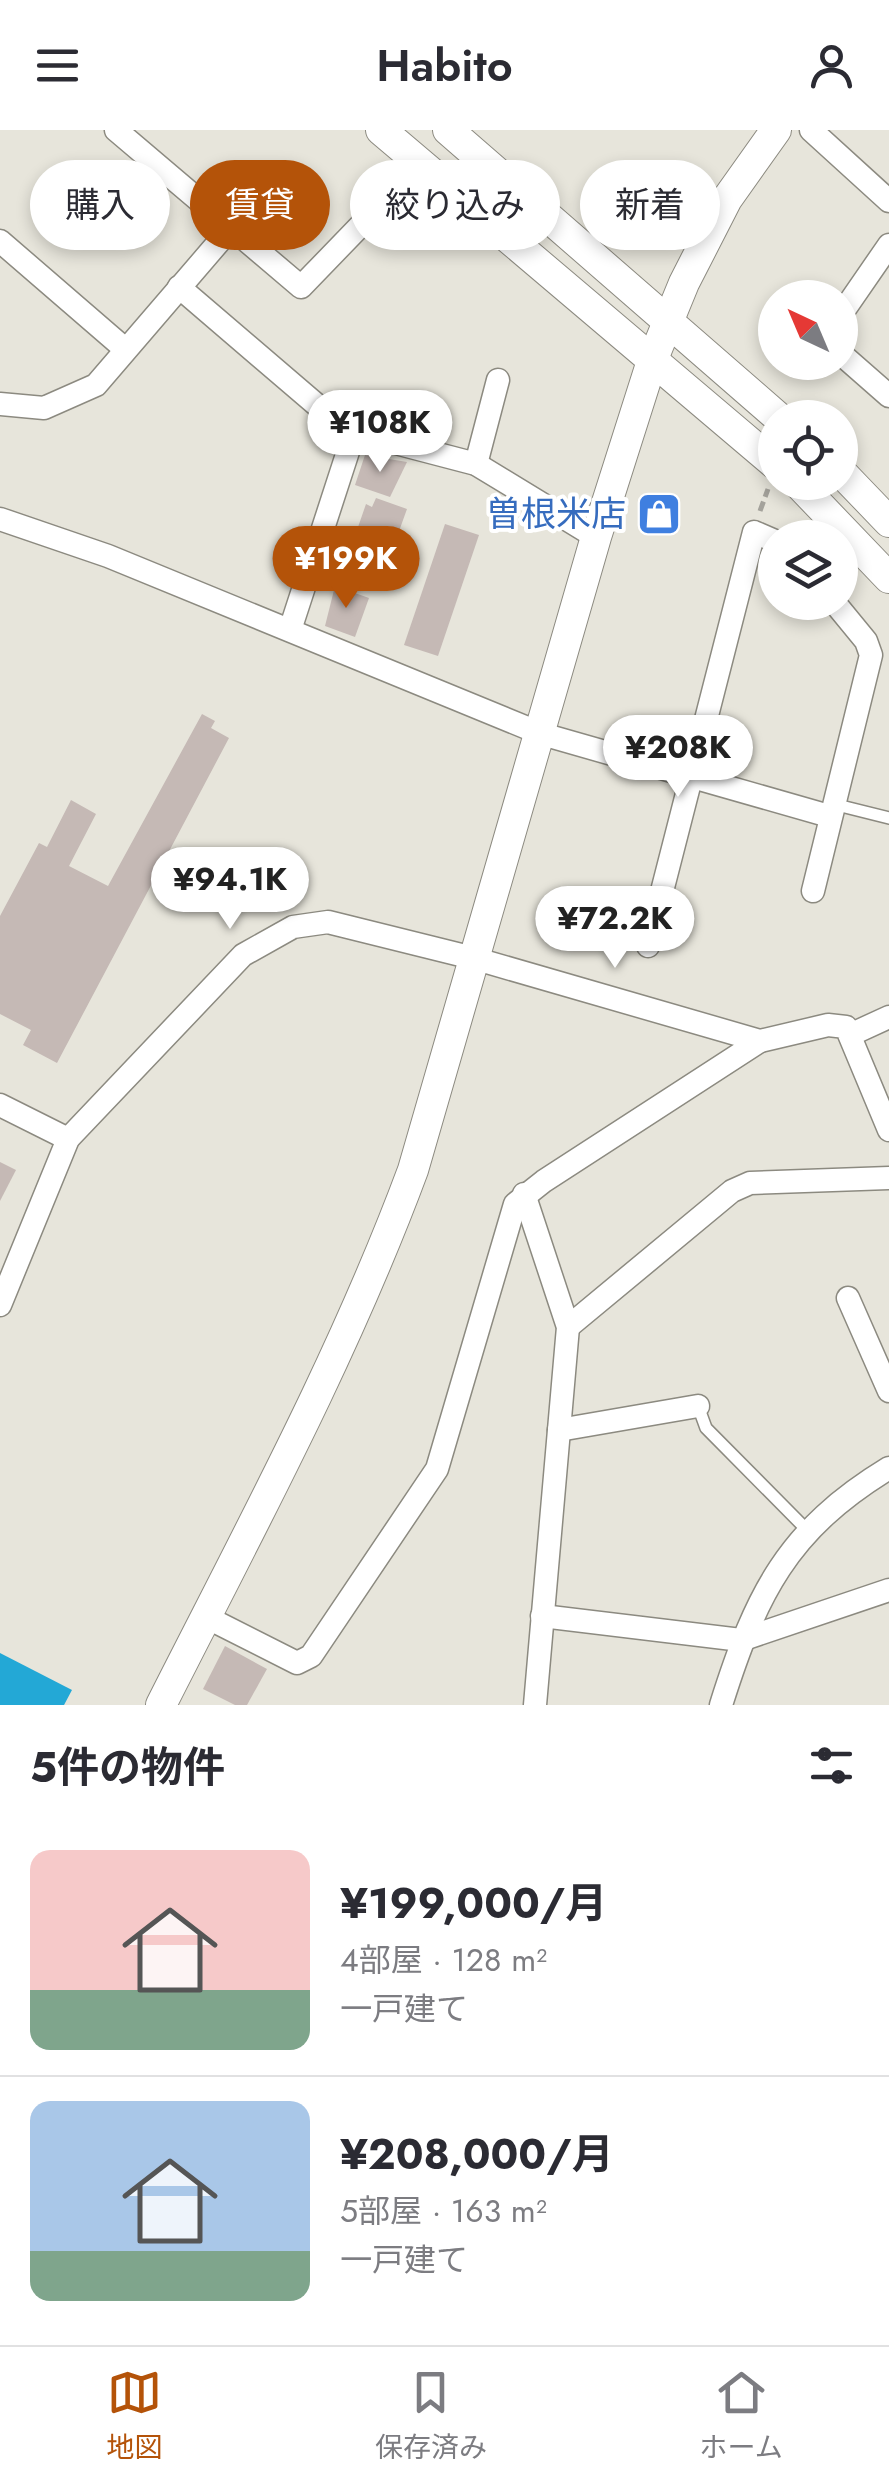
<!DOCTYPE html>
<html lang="ja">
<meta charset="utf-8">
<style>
:root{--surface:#fff;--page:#f2f2f3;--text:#2b2b33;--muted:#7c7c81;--line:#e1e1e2;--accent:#b45309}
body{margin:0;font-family:Jost,"Noto Sans JP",sans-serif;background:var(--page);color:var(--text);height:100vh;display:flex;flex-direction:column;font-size:38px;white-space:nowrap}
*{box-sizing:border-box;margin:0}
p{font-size:32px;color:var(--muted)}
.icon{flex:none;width:55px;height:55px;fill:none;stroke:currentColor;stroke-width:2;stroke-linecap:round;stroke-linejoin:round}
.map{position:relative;height:1575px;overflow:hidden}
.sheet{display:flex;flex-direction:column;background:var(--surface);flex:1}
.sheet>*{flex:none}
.top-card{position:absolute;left:30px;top:30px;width:830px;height:90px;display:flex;gap:20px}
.needle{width:65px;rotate:316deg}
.tools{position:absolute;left:758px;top:150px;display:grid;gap:20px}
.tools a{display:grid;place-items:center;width:100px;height:100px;border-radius:50%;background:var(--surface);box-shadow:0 5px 15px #0003;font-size:50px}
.price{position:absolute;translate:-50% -85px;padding:0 22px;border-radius:35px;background:#fff;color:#222;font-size:32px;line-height:65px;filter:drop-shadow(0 2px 5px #0008)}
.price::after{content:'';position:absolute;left:50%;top:60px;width:30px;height:22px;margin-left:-15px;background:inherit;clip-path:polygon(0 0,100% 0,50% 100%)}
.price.current{background:var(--accent);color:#fff}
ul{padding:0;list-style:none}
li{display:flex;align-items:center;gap:30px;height:250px;padding:0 30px}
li+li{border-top:2px solid var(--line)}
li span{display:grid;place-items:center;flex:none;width:280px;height:200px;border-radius:20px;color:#555}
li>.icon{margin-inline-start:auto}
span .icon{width:120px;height:120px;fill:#fffc;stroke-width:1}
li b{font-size:42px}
h2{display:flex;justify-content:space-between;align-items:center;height:120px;padding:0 30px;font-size:42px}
.chip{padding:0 35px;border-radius:45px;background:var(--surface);box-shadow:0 5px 15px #0003;font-size:35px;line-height:90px}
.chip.current{background:var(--accent);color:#fff}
header{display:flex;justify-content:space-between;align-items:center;height:130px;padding:0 30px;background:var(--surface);font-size:45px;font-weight:600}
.dock{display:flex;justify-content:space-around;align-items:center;height:140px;border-top:2px solid var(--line);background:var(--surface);font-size:28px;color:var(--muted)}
.dock a{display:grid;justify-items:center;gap:5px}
.dock .current{color:var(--accent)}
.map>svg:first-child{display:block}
.water{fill:#23a8d6}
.building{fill:#c5b9b5}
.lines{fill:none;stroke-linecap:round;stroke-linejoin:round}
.lane-casing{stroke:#8c8a80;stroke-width:14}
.street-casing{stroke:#8c8a80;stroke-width:25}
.secondary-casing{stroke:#8c8a80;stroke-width:32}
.path{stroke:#a4a29b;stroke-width:5;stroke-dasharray:10 5;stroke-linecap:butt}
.lane{stroke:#fff;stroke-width:11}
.street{stroke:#fff;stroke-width:22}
.secondary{stroke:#fff;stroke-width:30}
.labels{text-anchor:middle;stroke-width:8;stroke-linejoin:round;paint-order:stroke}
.shop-label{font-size:35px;fill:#366cbe;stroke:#fff;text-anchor:end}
</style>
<header><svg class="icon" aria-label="menu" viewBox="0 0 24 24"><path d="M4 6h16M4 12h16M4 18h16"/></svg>Habito<svg class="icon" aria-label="person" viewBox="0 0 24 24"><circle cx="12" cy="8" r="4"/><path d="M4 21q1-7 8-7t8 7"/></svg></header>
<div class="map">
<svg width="889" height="1575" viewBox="0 0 889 1575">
<rect width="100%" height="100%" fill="#e7e5db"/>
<!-- water -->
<path class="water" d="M0,1523L72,1560L64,1575H0Z"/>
<!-- building -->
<g class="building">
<path d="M365,325L407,332L390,367L355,355Z"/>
<path d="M376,368L407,379L398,404L393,403L389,414L357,400L366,374L372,377Z"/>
<path d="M445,394L479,405L438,526L404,515Z"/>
<path d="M335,456L369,468L355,507L325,496Z"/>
<path d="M202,584L215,591L211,598L229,608L57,933L23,915L31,900L0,884V786L39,713L47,717L71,670L96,684L69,736L108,756Z"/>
<path d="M0,1032L16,1040L0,1071Z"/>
<path d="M225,1516L267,1539L247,1575H235L203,1559Z"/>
</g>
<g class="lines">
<!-- lane casing -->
<g class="lane-casing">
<g id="lane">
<path d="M833,674L889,688"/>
<path d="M698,1276L706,1298L808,1401"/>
</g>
</g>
<!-- street casing -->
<g class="street-casing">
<g id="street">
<path d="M116,0L301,157L420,34"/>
<path d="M811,0L889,71"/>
<path d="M0,111L125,219"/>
<path d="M179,157L346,300L476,334L596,407"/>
<path d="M840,186L889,115"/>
<path d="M840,223L889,266"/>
<path d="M0,274L44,278L96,255L230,99"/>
<path d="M476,334L498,250"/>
<path d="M0,389L108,426L542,604L829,686"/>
<path d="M290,500L354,303"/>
<path d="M813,761L871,525L866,511L834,472"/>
<path d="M648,816L754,402L775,411"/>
<path d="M852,904L889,887"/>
<path d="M0,975L68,1009"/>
<path d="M524,1064L568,1197L535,1575"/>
<path d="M848,1168L889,1261"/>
<path d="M0,1175L68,1009L243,825L293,797L328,792L473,828L760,911L828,895L846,897L889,1000"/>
<path d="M568,1197L732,1061L750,1053L889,1048"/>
<path d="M559,1300L698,1276"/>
<path d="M542,1486L741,1510L889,1460"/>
<path d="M206,1487L297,1533L311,1526L437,1339L515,1074L544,1051L760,911"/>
<path d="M721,1575C756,1464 787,1400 889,1338"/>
</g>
</g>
<!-- secondary casing -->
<g class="secondary-casing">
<g id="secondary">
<path d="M381,0L775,334"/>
<path d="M448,0L779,288"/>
<path d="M840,341L889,392"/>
<path d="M797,352L889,448"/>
<path d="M161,1575C250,1399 344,1226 413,1040L596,407L652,231L684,153L727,69L776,0"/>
</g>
</g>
<!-- path -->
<path class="path" d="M760,381L768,359"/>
<!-- lane -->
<use href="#lane" class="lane"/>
<!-- street -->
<use href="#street" class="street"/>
<!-- secondary -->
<use href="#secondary" class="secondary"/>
</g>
<!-- icons -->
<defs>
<g id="shop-square" transform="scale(2.25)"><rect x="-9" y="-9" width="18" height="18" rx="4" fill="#3f7fe0" stroke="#fff"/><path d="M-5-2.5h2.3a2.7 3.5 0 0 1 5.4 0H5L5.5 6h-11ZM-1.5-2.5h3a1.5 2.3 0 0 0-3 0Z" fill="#fff"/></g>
</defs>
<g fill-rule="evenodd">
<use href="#shop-square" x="659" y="384"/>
</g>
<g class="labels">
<!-- shop labels -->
<g class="shop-label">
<text x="626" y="396">曽根米店</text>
</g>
</g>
</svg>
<div class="tools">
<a><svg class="needle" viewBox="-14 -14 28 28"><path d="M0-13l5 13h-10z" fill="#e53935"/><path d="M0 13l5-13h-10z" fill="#7c7c81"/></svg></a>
<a><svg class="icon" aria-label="locate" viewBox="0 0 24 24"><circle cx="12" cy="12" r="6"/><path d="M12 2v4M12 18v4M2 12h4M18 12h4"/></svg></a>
<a><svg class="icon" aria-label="layers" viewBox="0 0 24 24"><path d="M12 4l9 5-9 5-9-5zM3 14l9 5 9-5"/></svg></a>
</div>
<b class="price" style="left:380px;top:345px">¥108K</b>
<b class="price current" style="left:346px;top:481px">¥199K</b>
<b class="price" style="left:678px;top:670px">¥208K</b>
<b class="price" style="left:230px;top:802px">¥94.1K</b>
<b class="price" style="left:615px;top:841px">¥72.2K</b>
<div class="top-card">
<a class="chip">購入</a>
<a class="chip current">賃貸</a>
<a class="chip">絞り込み</a>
<a class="chip">新着</a>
</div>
</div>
<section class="sheet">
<h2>5件の物件<svg class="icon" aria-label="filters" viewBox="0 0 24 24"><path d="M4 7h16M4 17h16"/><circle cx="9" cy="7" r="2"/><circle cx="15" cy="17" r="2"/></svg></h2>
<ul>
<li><span style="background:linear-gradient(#f6c9c9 70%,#7fa58c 0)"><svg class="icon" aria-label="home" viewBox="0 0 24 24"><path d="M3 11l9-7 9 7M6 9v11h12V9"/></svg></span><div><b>¥199,000/月</b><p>4部屋 · 128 m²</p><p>一戸建て</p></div></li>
<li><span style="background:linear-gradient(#a9c7e8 75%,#7fa58c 0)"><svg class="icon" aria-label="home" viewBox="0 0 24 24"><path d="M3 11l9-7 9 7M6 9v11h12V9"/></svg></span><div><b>¥208,000/月</b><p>5部屋 · 163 m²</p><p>一戸建て</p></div></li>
</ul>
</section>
<nav class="dock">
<a class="current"><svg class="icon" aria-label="map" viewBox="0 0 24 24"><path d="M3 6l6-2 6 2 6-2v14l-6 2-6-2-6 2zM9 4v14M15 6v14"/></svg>地図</a>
<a><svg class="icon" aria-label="saved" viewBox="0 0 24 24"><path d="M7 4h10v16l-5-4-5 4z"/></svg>保存済み</a>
<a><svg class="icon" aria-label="home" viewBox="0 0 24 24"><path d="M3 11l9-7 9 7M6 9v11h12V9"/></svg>ホーム</a>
</nav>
